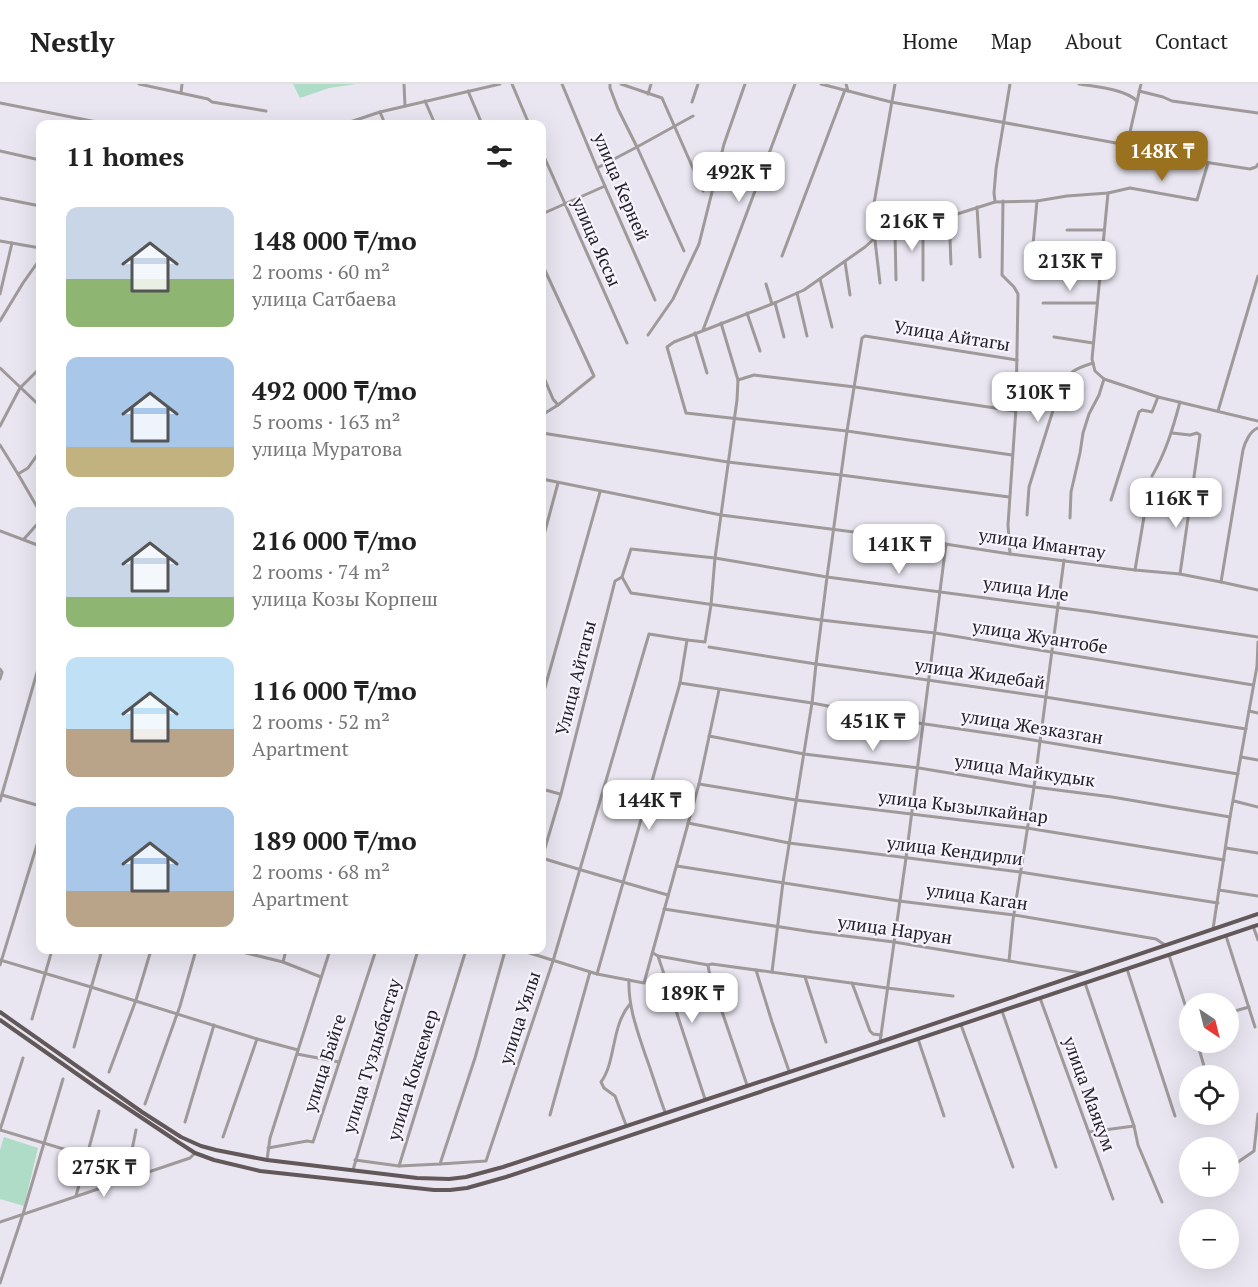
<!DOCTYPE html>
<meta charset="utf-8">
<style>
:root{--surface:#fff;--page:#f2f2f2;--text:#222;--muted:#767676;--line:#e0e0e0;--accent:#9a711e}
body{margin:0;font-family:"PT Serif",serif;background:var(--page);color:var(--text);height:100vh;display:flex;flex-direction:column;font-size:22px;white-space:nowrap}
*{box-sizing:border-box;margin:0}
p{font-size:20px;color:var(--muted)}
.icon{flex:none;width:33px;height:33px;fill:none;stroke:currentColor;stroke-width:2;stroke-linecap:round;stroke-linejoin:round}
.map{position:relative;flex:1;overflow:hidden}
.side{position:absolute;left:36px;top:36px;width:510px;height:834px;display:flex;flex-direction:column;background:var(--surface);border-radius:12px;box-shadow:0 6px 24px #0002}
.side>*{flex:none}
.needle{width:39px;rotate:145deg}
.buttons{position:absolute;left:1179px;top:909px;display:grid;gap:12px}
.buttons a{display:grid;place-items:center;width:60px;height:60px;border-radius:50%;background:var(--surface);box-shadow:0 6px 24px #0002;font-size:30px}
.price{position:absolute;translate:-50% -51px;padding:0 14px;border-radius:12px;background:#fff;color:#222;font-size:20px;line-height:39px;filter:drop-shadow(0 2px 3px #0008)}
.price::after{content:'';position:absolute;left:50%;top:36px;width:18px;height:14px;margin-left:-9px;background:inherit;clip-path:polygon(0 0,100% 0,50% 100%)}
.price.active{background:var(--accent);color:#fff}
ul{padding:0;list-style:none}
li{display:flex;align-items:center;gap:18px;height:150px;padding:0 30px}
li span{display:grid;place-items:center;flex:none;width:168px;height:120px;border-radius:12px;color:#555}
li>.icon{margin-inline-start:auto}
span .icon{width:72px;height:72px;fill:#fffc;stroke-width:1}
li b{font-size:26px}
h2{display:flex;justify-content:space-between;align-items:center;height:72px;padding:0 30px;font-size:26px}
header{display:flex;align-items:center;gap:36px;box-sizing:border-box;height:84px;padding:0 30px;background:var(--surface);border-bottom:2px solid var(--line)}
header strong{font-size:28px}
nav{display:flex;gap:33px;margin-inline-start:auto;font-size:21px}
.map>svg:first-child{display:block}
.green{fill:#afdcc7}
.lines{fill:none;stroke-linecap:round;stroke-linejoin:round}
.minor{stroke:#9f9999;stroke-width:3}
.major{stroke:#635859;stroke-width:4}
.labels{text-anchor:middle;stroke-width:4.5;stroke-linejoin:round;paint-order:stroke}
.street-label{font-size:18px;fill:#222125;stroke:#f7f3ff}
</style>
<header>
<strong>Nestly</strong>
<nav><a>Home</a><a>Map</a><a>About</a><a>Contact</a></nav>
</header>
<div class="map">
<svg width="1258" height="1203" viewBox="0 0 1258 1203">
<rect width="100%" height="100%" fill="#e9e6f1"/>
<!-- green -->
<g class="green">
<path d="M293,0H356L329,4L300,14Z"/>
<path d="M4,1053L38,1064L24,1122L0,1115V1066Z"/>
</g>
<g class="lines">
<!-- minor -->
<g class="minor">
<path d="M139,0L208,15L212,18L266,27"/>
<path d="M404,0L405,22"/>
<path d="M512,0L529,40"/>
<path d="M562,0L597,84L655,216"/>
<path d="M610,0V4L618,25L637,63L693,32"/>
<path d="M621,0L662,14L703,107"/>
<path d="M821,0L891,18L1127,61L1204,78L1250,85L1256,83L1258,80"/>
<path d="M846,0L848,7"/>
<path d="M1079,0C1096,3 1125,5 1137,17"/>
<path d="M468,7L482,40"/>
<path d="M1139,7L1163,13L1172,17L1258,29"/>
<path d="M181,9L182,0"/>
<path d="M648,10L651,0"/>
<path d="M425,17L435,40"/>
<path d="M692,18L698,0"/>
<path d="M0,19L107,40"/>
<path d="M380,28L385,40"/>
<path d="M344,40L380,28L500,0"/>
<path d="M1127,61L1141,0"/>
<path d="M0,67L40,76"/>
<path d="M542,68L627,259"/>
<path d="M597,84L637,63L684,167"/>
<path d="M1108,109L1092,275L1095,287L1104,295L1158,313L1258,337"/>
<path d="M0,114L40,122"/>
<path d="M995,117L994,109L996,85L1010,0"/>
<path d="M1003,117L1002,191L1014,203L1018,210L1016,324L1008,441L1010,470"/>
<path d="M977,123L980,173"/>
<path d="M542,130L605,102"/>
<path d="M949,132L951,180"/>
<path d="M923,140V196"/>
<path d="M1067,146H1104"/>
<path d="M895,148L896,196"/>
<path d="M0,157L40,164"/>
<path d="M782,172L845,6"/>
<path d="M845,178L850,211"/>
<path d="M542,180L594,292L558,321"/>
<path d="M1046,182L1101,183"/>
<path d="M1031,183L1037,117"/>
<path d="M820,195L832,243"/>
<path d="M880,199L872,131L895,0"/>
<path d="M766,200L772,220"/>
<path d="M797,209L807,252"/>
<path d="M0,210L12,159"/>
<path d="M775,219L784,253"/>
<path d="M1043,219H1097"/>
<path d="M747,229L760,267"/>
<path d="M0,237L23,199L40,175"/>
<path d="M721,239L738,296L737,316L715,474L827,493L816,580L812,619L783,798L772,888"/>
<path d="M703,246L795,0"/>
<path d="M695,249L707,289"/>
<path d="M648,251L673,215L699,160L724,60L745,0"/>
<path d="M1054,253L1093,259"/>
<path d="M1017,276L865,252L862,254L847,347L827,493L1092,528L1258,553"/>
<path d="M0,284L40,322"/>
<path d="M542,289L553,315L558,321L542,331"/>
<path d="M738,296L754,291L855,303L1015,327"/>
<path d="M1218,327L1258,192"/>
<path d="M0,342L20,304L40,284"/>
<path d="M1258,344C1250,347 1245,358 1243,366L1221,498L1258,506"/>
<path d="M542,349L728,378L841,391L1009,413"/>
<path d="M1172,349L1190,351L1197,349L1200,351L1180,490L1221,498"/>
<path d="M0,361L18,390L28,384L40,367"/>
<path d="M1012,371L847,347L686,329L667,263L674,258L777,218L804,206L865,163L875,154L932,138L995,118L1037,117L1067,112L1108,109L1130,104L1197,116L1208,79"/>
<path d="M18,390L40,428"/>
<path d="M1152,392C1166,368 1173,344 1180,318"/>
<path d="M542,395L721,431L932,458L1010,470L1135,486L1180,490"/>
<path d="M1111,416L1139,328L1142,326L1152,328L1158,313"/>
<path d="M1027,431L1029,403L1060,304C1070,287 1074,285 1093,279"/>
<path d="M1070,434L1071,408L1080,369L1083,349L1089,330L1099,311L1104,295"/>
<path d="M0,447L40,462"/>
<path d="M24,455L40,437"/>
<path d="M542,458L558,399"/>
<path d="M1064,476L1034,703L1013,836L1009,877L1082,889"/>
<path d="M1135,486L1145,427"/>
<path d="M622,493L631,509L821,536L935,549L1253,601"/>
<path d="M709,563L816,580L1045,613L1246,645"/>
<path d="M0,585L2,588L0,595"/>
<path d="M680,599L812,619L918,639L1015,653L1238,690"/>
<path d="M542,614L600,408"/>
<path d="M1249,627L1258,629"/>
<path d="M709,652L804,670L919,684L1034,703L1112,713L1230,733"/>
<path d="M1241,673L1258,676"/>
<path d="M699,700L796,716L1027,744L1224,776"/>
<path d="M542,705L560,710"/>
<path d="M2,711L40,722"/>
<path d="M0,717L40,578"/>
<path d="M1234,717L1258,723"/>
<path d="M688,739L789,759L1020,788L1218,819"/>
<path d="M1226,764L1258,769"/>
<path d="M677,782L899,817L1014,831L1156,855L1165,861"/>
<path d="M1219,806L1258,812"/>
<path d="M664,825L813,848L894,858L1009,877"/>
<path d="M1253,842L1258,856"/>
<path d="M1213,845L1230,733L1257,582L1258,558"/>
<path d="M1226,852L1255,943"/>
<path d="M234,866L283,878L321,893"/>
<path d="M520,866L597,890L644,899L699,700L719,606"/>
<path d="M653,869L658,872L708,881"/>
<path d="M1169,871L1190,936"/>
<path d="M658,872L705,1015"/>
<path d="M0,876L91,903L257,955L223,1053"/>
<path d="M283,878L286,866"/>
<path d="M0,881L40,751"/>
<path d="M1127,885L1175,1032"/>
<path d="M756,886L772,938L789,987"/>
<path d="M597,890L680,599L687,556L705,558L711,521L715,474L631,465L622,493L615,497L561,710L542,774C583,787 626,799 668,811"/>
<path d="M805,893L826,958"/>
<path d="M629,896C628,922 637,946 645,970C652,989 658,1009 665,1028"/>
<path d="M852,899L870,947L873,950L881,951"/>
<path d="M1085,899L1134,1042L1138,1061L1162,1118"/>
<path d="M1040,914L1113,1115"/>
<path d="M1002,927L1056,1083"/>
<path d="M1228,929L1249,923"/>
<path d="M32,935L52,866"/>
<path d="M961,941L1013,1083"/>
<path d="M257,955L298,966"/>
<path d="M918,955L944,1032"/>
<path d="M880,958L906,774L946,460"/>
<path d="M1197,958L1204,982"/>
<path d="M74,963L102,866"/>
<path d="M297,970L339,978"/>
<path d="M109,988L136,916L151,866"/>
<path d="M747,1001L716,910L709,887L708,881L712,880L887,904L953,912"/>
<path d="M145,1020L180,922L196,866"/>
<path d="M550,1031L590,888"/>
<path d="M185,1038L214,941"/>
<path d="M626,1041L615,1012L604,1004L601,998C616,978 611,942 630,920"/>
<path d="M0,1046L87,1072"/>
<path d="M0,1046L23,974"/>
<path d="M1089,1048L1134,1042"/>
<path d="M268,1064L307,1057L313,1058L376,866"/>
<path d="M267,1076L270,1054L330,866"/>
<path d="M355,1076L399,1082L466,866"/>
<path d="M440,1080L486,1077L553,877L649,550L687,556"/>
<path d="M399,1082L440,1080L475,974L505,867L507,866"/>
<path d="M1228,1085L1254,1067L1258,1030"/>
<path d="M353,1086L418,866"/>
<path d="M126,1096L136,1046"/>
<path d="M1201,1105L1203,1102"/>
<path d="M76,1112L99,1027"/>
<path d="M0,1138L190,1074L195,1069"/>
<path d="M0,1199L23,1130L63,995"/>
</g>
<!-- major -->
<g class="major">
<path d="M0,928L142,1028L181,1053L201,1062L216,1066L267,1076L417,1094L449,1095L466,1093L503,1083L880,958L1258,830"/>
<path d="M0,936L97,1004L178,1058L195,1069L214,1076L260,1087L434,1106H450L467,1104L506,1093L1258,841"/>
</g>
</g>
<g class="labels">
<!-- street labels -->
<g class="street-label">
<text transform="translate(621 103) rotate(67)" y="6">улица Керней</text>
<text transform="translate(596 158) rotate(66)" y="6">улица Яссы</text>
<text transform="translate(952 252) rotate(9)" y="6">Улица Айтагы</text>
<text transform="translate(1042 460) rotate(8)" y="6">улица Имантау</text>
<text transform="translate(1026 505) rotate(8)" y="6">улица Иле</text>
<text transform="translate(1040 553) rotate(9)" y="6">улица Жуантобе</text>
<text transform="translate(980 590) rotate(8)" y="6">улица Жидебай</text>
<text transform="translate(576 594) rotate(-76)" y="6">Улица Айтагы</text>
<text transform="translate(1032 643) rotate(9)" y="6">улица Жезказган</text>
<text transform="translate(1025 687) rotate(8)" y="6">улица Майкудык</text>
<text transform="translate(963 723) rotate(7)" y="6">улица Кызылкайнар</text>
<text transform="translate(955 767) rotate(7)" y="6">улица Кендирли</text>
<text transform="translate(977 813) rotate(8)" y="6">улица Каган</text>
<text transform="translate(895 846) rotate(8)" y="6">улица Наруан</text>
<text transform="translate(520 934) rotate(-72)" y="6">улица Уялы</text>
<text transform="translate(372 972) rotate(-73)" y="6">улица Туздыбастау</text>
<text transform="translate(325 979) rotate(-72)" y="6">улица Байге</text>
<text transform="translate(413 991) rotate(-73)" y="6">улица Коккемер</text>
<text transform="translate(1089 1010) rotate(70)" y="6">улица Маякум</text>
</g>
</g>
</svg>
<div class="buttons">
<a><svg class="needle" viewBox="-14 -14 28 28"><path d="M0-13l5 13h-10z" fill="#e53935"/><path d="M0 13l5-13h-10z" fill="#767676"/></svg></a>
<a><svg class="icon" aria-label="locate" viewBox="0 0 24 24"><circle cx="12" cy="12" r="6"/><path d="M12 2v4M12 18v4M2 12h4M18 12h4"/></svg></a>
<a>+</a>
<a>−</a>
</div>
<b class="price active" style="left:1162px;top:98px">148K ₸</b>
<b class="price" style="left:739px;top:119px">492K ₸</b>
<b class="price" style="left:912px;top:168px">216K ₸</b>
<b class="price" style="left:1070px;top:208px">213K ₸</b>
<b class="price" style="left:1038px;top:339px">310K ₸</b>
<b class="price" style="left:1176px;top:445px">116K ₸</b>
<b class="price" style="left:899px;top:491px">141K ₸</b>
<b class="price" style="left:873px;top:668px">451K ₸</b>
<b class="price" style="left:649px;top:747px">144K ₸</b>
<b class="price" style="left:692px;top:940px">189K ₸</b>
<b class="price" style="left:104px;top:1114px">275K ₸</b>
<section class="side">
<h2>11 homes<svg class="icon" aria-label="filters" viewBox="0 0 24 24"><path d="M4 7h16M4 17h16"/><circle cx="9" cy="7" r="2"/><circle cx="15" cy="17" r="2"/></svg></h2>
<ul>
<li><span style="background:linear-gradient(#c9d6e8 60%,#8fb573 0)"><svg class="icon" aria-label="home" viewBox="0 0 24 24"><path d="M3 11l9-7 9 7M6 9v11h12V9"/></svg></span><div><b>148 000 ₸/mo</b><p>2 rooms · 60 m²</p><p>улица Сатбаева</p></div></li>
<li><span style="background:linear-gradient(#a9c7e8 75%,#c2b280 0)"><svg class="icon" aria-label="home" viewBox="0 0 24 24"><path d="M3 11l9-7 9 7M6 9v11h12V9"/></svg></span><div><b>492 000 ₸/mo</b><p>5 rooms · 163 m²</p><p>улица Муратова</p></div></li>
<li><span style="background:linear-gradient(#c9d6e8 75%,#8fb573 0)"><svg class="icon" aria-label="home" viewBox="0 0 24 24"><path d="M3 11l9-7 9 7M6 9v11h12V9"/></svg></span><div><b>216 000 ₸/mo</b><p>2 rooms · 74 m²</p><p>улица Козы Корпеш</p></div></li>
<li><span style="background:linear-gradient(#bfe0f5 60%,#b9a48a 0)"><svg class="icon" aria-label="home" viewBox="0 0 24 24"><path d="M3 11l9-7 9 7M6 9v11h12V9"/></svg></span><div><b>116 000 ₸/mo</b><p>2 rooms · 52 m²</p><p>Apartment</p></div></li>
<li><span style="background:linear-gradient(#a9c7e8 70%,#b9a48a 0)"><svg class="icon" aria-label="home" viewBox="0 0 24 24"><path d="M3 11l9-7 9 7M6 9v11h12V9"/></svg></span><div><b>189 000 ₸/mo</b><p>2 rooms · 68 m²</p><p>Apartment</p></div></li>
</ul>
</section>
</div>
